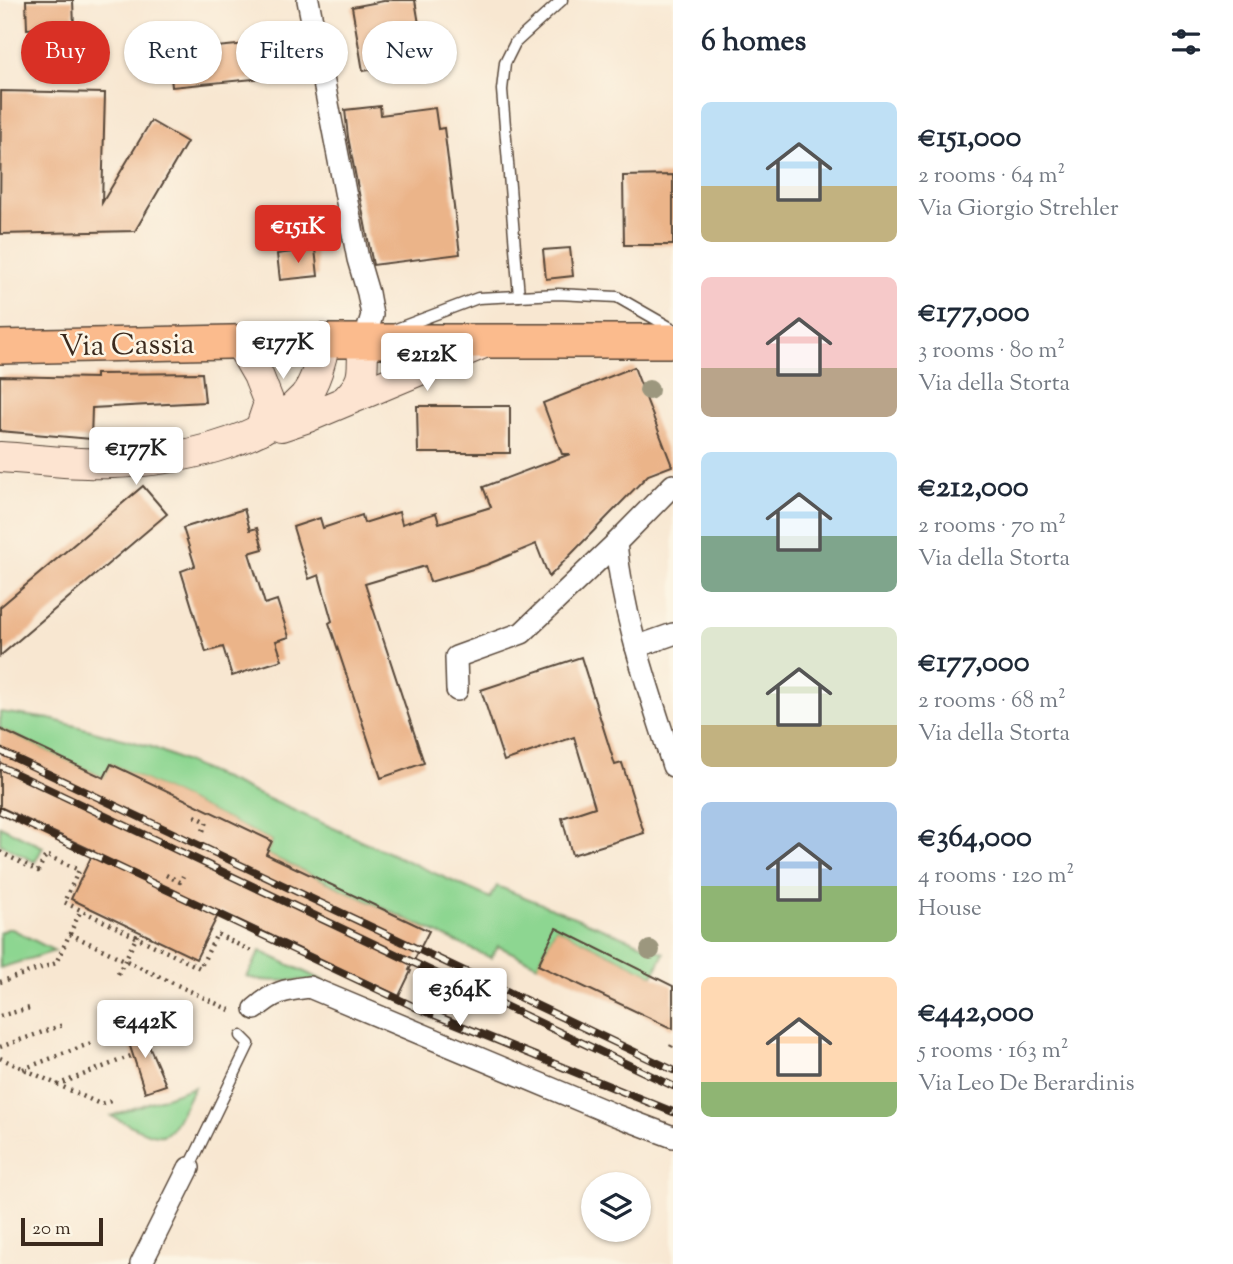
<!DOCTYPE html>
<meta charset="utf-8">
<style>
:root{--surface:#fff;--page:#f6f6f7;--text:#1f2937;--muted:#747a83;--accent:#d93025}
body{margin:0;font-family:"Sorts Mill Goudy",serif;background:var(--page);color:var(--text);height:100vh;display:flex;flex-direction:column;font-size:26px;white-space:nowrap}
*{box-sizing:border-box;margin:0}
p{font-size:23px;color:var(--muted)}
.icon{flex:none;width:38px;height:38px;fill:none;stroke:currentColor;stroke-width:2;stroke-linecap:round;stroke-linejoin:round}
.map{position:relative;flex:1;overflow:hidden}
.panel{display:flex;flex-direction:column;background:var(--surface);width:560px}
.panel>*{flex:none}
.hud{position:absolute;left:21px;top:21px;width:546px;height:63px;display:flex;gap:14px}
.fabs{position:absolute;left:581px;top:1172px;display:grid;gap:14px}
.fabs a{display:grid;place-items:center;width:70px;height:70px;border-radius:50%;background:var(--surface);box-shadow:0 2px 5px #0004;font-size:35px}
.scale{position:absolute;left:21px;bottom:18px;width:82px;box-sizing:border-box;padding-left:7px;border:4px solid #3b2a1e;border-top:0;font-size:19px;line-height:24px;white-space:nowrap;color:#3b2a1e;-webkit-text-stroke:5px #fcf5e5;paint-order:stroke}
.price{position:absolute;translate:-50% -60px;padding:0 16px;border-radius:7px;background:#fff;color:#222;font-size:23px;line-height:46px;filter:drop-shadow(0 2px 4px #0008)}
.price::after{content:'';position:absolute;left:50%;top:42px;width:21px;height:16px;margin-left:-10px;background:inherit;clip-path:polygon(0 0,100% 0,50% 100%)}
.price.on{background:var(--accent);color:#fff}
ul{padding:0;list-style:none}
li{display:flex;align-items:center;gap:21px;height:175px;padding:0 28px}
li span{display:grid;place-items:center;flex:none;width:196px;height:140px;border-radius:10px;color:#555}
li>.icon{margin-inline-start:auto}
span .icon{width:84px;height:84px;fill:#fffc;stroke-width:1}
li b{font-size:30px}
h2{display:flex;justify-content:space-between;align-items:center;height:84px;padding:0 28px;font-size:30px}
.chip{padding:0 24px;border-radius:32px;background:var(--surface);box-shadow:0 2px 5px #0004;font-size:24px;line-height:63px}
.chip.on{background:var(--accent);color:#fff}
main{display:flex;flex:1;min-height:0}
.map>svg:first-child{display:block}
.green{fill:#8dd691;stroke:#648058;stroke-width:2}
.building{fill:#ebb489}
.lines{fill:none;stroke-linecap:round;stroke-linejoin:round}
.lane-casing{stroke:#574639;stroke-width:13}
.street-casing{stroke:#574639;stroke-width:24}
.secondary-casing{stroke:#574639;stroke-width:32}
.primary-casing{stroke:#574639;stroke-width:36}
.path{stroke:#574639;stroke-width:4.5;stroke-dasharray:2 5;stroke-linecap:butt}
.lane{stroke:#fff;stroke-width:10}
.street{stroke:#fff;stroke-width:21}
.secondary{stroke:#fde4d1;stroke-width:30}
.primary{stroke:#fbbb8d;stroke-width:33}
.rail-casing{stroke:#3b2a1e;stroke-width:8}
.rail{stroke:#fcf5e5;stroke-width:5;stroke-dasharray:16;stroke-linecap:butt}
.tree{fill:#9c977e}
.labels{text-anchor:middle;stroke-width:5;stroke-linejoin:round;paint-order:stroke}
.street-label{font-size:30px;fill:#3b2a1e;stroke:#fcf5e5}
</style>
<main>
<div class="map">
<svg width="673" height="1264" viewBox="0 0 673 1264">
<rect width="100%" height="100%" fill="#fcf5e5"/>
<filter id="ink" filterUnits="userSpaceOnUse"><feTurbulence type="fractalNoise" baseFrequency=".0143" numOctaves="2"/><feDisplacementMap in="SourceGraphic" scale="14" xChannelSelector="R" yChannelSelector="G"/><feConvolveMatrix kernelMatrix="1 2 1 2 8 2 1 2 1" color-interpolation-filters="sRGB"/></filter>
<filter id="wash" filterUnits="userSpaceOnUse"><feTurbulence type="fractalNoise" baseFrequency=".00686" numOctaves="4" result="noise"/><feDisplacementMap in="SourceGraphic" scale="28" xChannelSelector="R" yChannelSelector="G"/><feGaussianBlur stdDeviation="1.57" result="paint"/><feColorMatrix in="noise" values="0 0 0 0 0 0 0 0 0 0 0 0 0 0 0 0 0 1.4 0 .05"/><feComposite in="paint" operator="in"/></filter>
<g filter="url(#wash)">
<rect width="100%" height="100%" fill="#f8e7d1"/>
<!-- green -->
<g class="green">
<path d="M0,712L50,719L152,747L490,898L497,886L664,953L653,976L556,928L538,965L498,946L491,958L266,854L272,841L111,764L104,778L0,729Z"/>
<path d="M0,826L43,847L35,862L0,844Z"/>
<path d="M7,929H12L55,951L0,968V932Z"/>
<path d="M260,951L326,982C300,977 273,985 247,977Z"/>
<path d="M194,1087C164,1146 172,1145 111,1116Z"/>
</g>
<g id="blocks">
<!-- building -->
<g class="building">
<path d="M26,0H73L74,27L27,29Z"/>
<path d="M389,0H415L425,60L363,71L352,7Z"/>
<path d="M300,39L304,74L172,87L168,44L205,40L206,48Z"/>
<path d="M1,91L105,93L102,203L151,121L187,142L135,231L0,234Z"/>
<path d="M380,106L381,115L435,108L438,129L444,128L460,254L373,265L348,137L345,110Z"/>
<path d="M673,175V245H624L623,176Z"/>
<path d="M570,248L573,276L546,279L543,250Z"/>
<path d="M315,249L318,276L280,280L277,254Z"/>
<path d="M634,367L672,466L648,475L549,577L536,544L486,565L430,582L425,566L365,584L424,763L381,778L329,623L332,621L319,575L309,579L293,527L320,518L323,528L362,515L364,523L399,512L402,524L436,513L439,523L491,507L483,487L570,454H562L543,403Z"/>
<path d="M202,373L205,402L92,408L91,439L0,431V376L96,378V374Z"/>
<path d="M417,406H510V453H418Z"/>
<path d="M143,486L167,514L0,656V607Z"/>
<path d="M244,509L250,530L257,528L263,549L249,553L265,604L277,600L289,637L276,641L282,660L232,676L223,647L206,652L181,571L195,566L183,528Z"/>
<path d="M581,657L615,765L622,763L644,833L572,855L562,818L595,807L574,737L504,761L481,690Z"/>
<path d="M0,729L104,778L111,764L272,841L266,854L429,931L409,970L411,971L399,996L220,911L196,959L71,899L94,851L0,807Z"/>
<path d="M556,928L673,986V1029L538,965Z"/>
<path d="M140,1025L166,1085L145,1092L125,1031Z"/>
</g>
</g>
</g>
<g filter="url(#ink)">
<use href="#blocks" fill-opacity="0" stroke="#574639" stroke-width="2"/>
<g class="lines">
<!-- lane casing -->
<g class="lane-casing">
<g id="lane">
<path d="M519,296L502,90L505,63L515,43L562,0"/>
<path d="M396,329L478,298L558,294L617,297L673,329"/>
<path d="M189,1168L249,1044L241,1036"/>
</g>
</g>
<!-- street casing -->
<g class="street-casing">
<g id="street">
<path d="M308,0L358,259L368,293L372,315L364,342"/>
<path d="M673,485L616,543C623,620 650,693 673,766"/>
<path d="M636,647L673,634"/>
<path d="M457,690L456,657L522,633L616,543"/>
<path d="M255,1009C274,992 284,990 309,987L615,1115L673,1137"/>
<path d="M141,1264L189,1168"/>
</g>
</g>
<!-- secondary casing -->
<g class="secondary-casing">
<g id="secondary">
<path d="M239,342L258,375L269,403L260,430"/>
<path d="M347,399C369,377 360,369 364,342"/>
<path d="M281,426L308,417L484,343"/>
<path d="M0,457C37,459 75,465 112,463C173,461 261,445 304,397C315,384 322,359 324,342"/>
</g>
</g>
<!-- primary casing -->
<g class="primary-casing">
<path id="primary" d="M0,347L270,341H673"/>
</g>
<!-- path -->
<g class="path">
<path d="M195,816L207,822L202,833"/>
<path d="M0,852L38,871L46,855L79,870L64,902L200,968L217,934L255,953"/>
<path d="M166,875L180,882L183,876"/>
<path d="M70,934L234,1012"/>
<path d="M118,974L139,932"/>
<path d="M0,982L56,963L81,910"/>
<path d="M0,1016L30,1008"/>
<path d="M0,1047L63,1025"/>
<path d="M671,1047L673,1043"/>
<path d="M0,1058L100,1104L111,1101"/>
<path d="M23,1069L94,1042"/>
<path d="M57,1085L131,1056"/>
</g>
<!-- lane -->
<use href="#lane" class="lane"/>
<!-- street -->
<use href="#street" class="street"/>
<!-- secondary -->
<use href="#secondary" class="secondary"/>
<!-- primary -->
<use href="#primary" class="primary"/>
<!-- rail casing -->
<g class="rail-casing">
<g id="rail">
<path d="M0,751L673,1070"/>
<path d="M0,766L673,1086"/>
<path d="M0,811L415,1007L673,1112"/>
</g>
</g>
<!-- rail -->
<use href="#rail" class="rail"/>
</g>
<!-- trees -->
<g class="tree">
<circle cx="649" cy="390" r="10"/>
<circle cx="650" cy="950" r="10"/>
</g>
</g>
<g class="labels">
<!-- street labels -->
<g class="street-label">
<text transform="translate(127 344) rotate(-1)" y="10">Via Cassia</text>
</g>
</g>
</svg>
<div class="fabs">
<a><svg class="icon" aria-label="layers" viewBox="0 0 24 24"><path d="M12 4l9 5-9 5-9-5zM3 14l9 5 9-5"/></svg></a>
</div>
<div class="scale">20 m</div>
<b class="price on" style="left:298px;top:265px">€151K</b>
<b class="price" style="left:283px;top:381px">€177K</b>
<b class="price" style="left:427px;top:393px">€212K</b>
<b class="price" style="left:136px;top:487px">€177K</b>
<b class="price" style="left:460px;top:1028px">€364K</b>
<b class="price" style="left:145px;top:1060px">€442K</b>
<div class="hud">
<a class="chip on">Buy</a>
<a class="chip">Rent</a>
<a class="chip">Filters</a>
<a class="chip">New</a>
</div>
</div>
<section class="panel">
<h2>6 homes<svg class="icon" aria-label="filters" viewBox="0 0 24 24"><path d="M4 7h16M4 17h16"/><circle cx="9" cy="7" r="2"/><circle cx="15" cy="17" r="2"/></svg></h2>
<ul>
<li><span style="background:linear-gradient(#bfe0f5 60%,#c2b280 0)"><svg class="icon" aria-label="home" viewBox="0 0 24 24"><path d="M3 11l9-7 9 7M6 9v11h12V9"/></svg></span><div><b>€151,000</b><p>2 rooms · 64 m²</p><p>Via Giorgio Strehler</p></div></li>
<li><span style="background:linear-gradient(#f6c9c9 65%,#b9a48a 0)"><svg class="icon" aria-label="home" viewBox="0 0 24 24"><path d="M3 11l9-7 9 7M6 9v11h12V9"/></svg></span><div><b>€177,000</b><p>3 rooms · 80 m²</p><p>Via della Storta</p></div></li>
<li><span style="background:linear-gradient(#bfe0f5 60%,#7fa58c 0)"><svg class="icon" aria-label="home" viewBox="0 0 24 24"><path d="M3 11l9-7 9 7M6 9v11h12V9"/></svg></span><div><b>€212,000</b><p>2 rooms · 70 m²</p><p>Via della Storta</p></div></li>
<li><span style="background:linear-gradient(#dfe7d0 70%,#c2b280 0)"><svg class="icon" aria-label="home" viewBox="0 0 24 24"><path d="M3 11l9-7 9 7M6 9v11h12V9"/></svg></span><div><b>€177,000</b><p>2 rooms · 68 m²</p><p>Via della Storta</p></div></li>
<li><span style="background:linear-gradient(#a9c7e8 60%,#8fb573 0)"><svg class="icon" aria-label="home" viewBox="0 0 24 24"><path d="M3 11l9-7 9 7M6 9v11h12V9"/></svg></span><div><b>€364,000</b><p>4 rooms · 120 m²</p><p>House</p></div></li>
<li><span style="background:linear-gradient(#ffd9b3 75%,#8fb573 0)"><svg class="icon" aria-label="home" viewBox="0 0 24 24"><path d="M3 11l9-7 9 7M6 9v11h12V9"/></svg></span><div><b>€442,000</b><p>5 rooms · 163 m²</p><p>Via Leo De Berardinis</p></div></li>
</ul>
</section>
</main>
